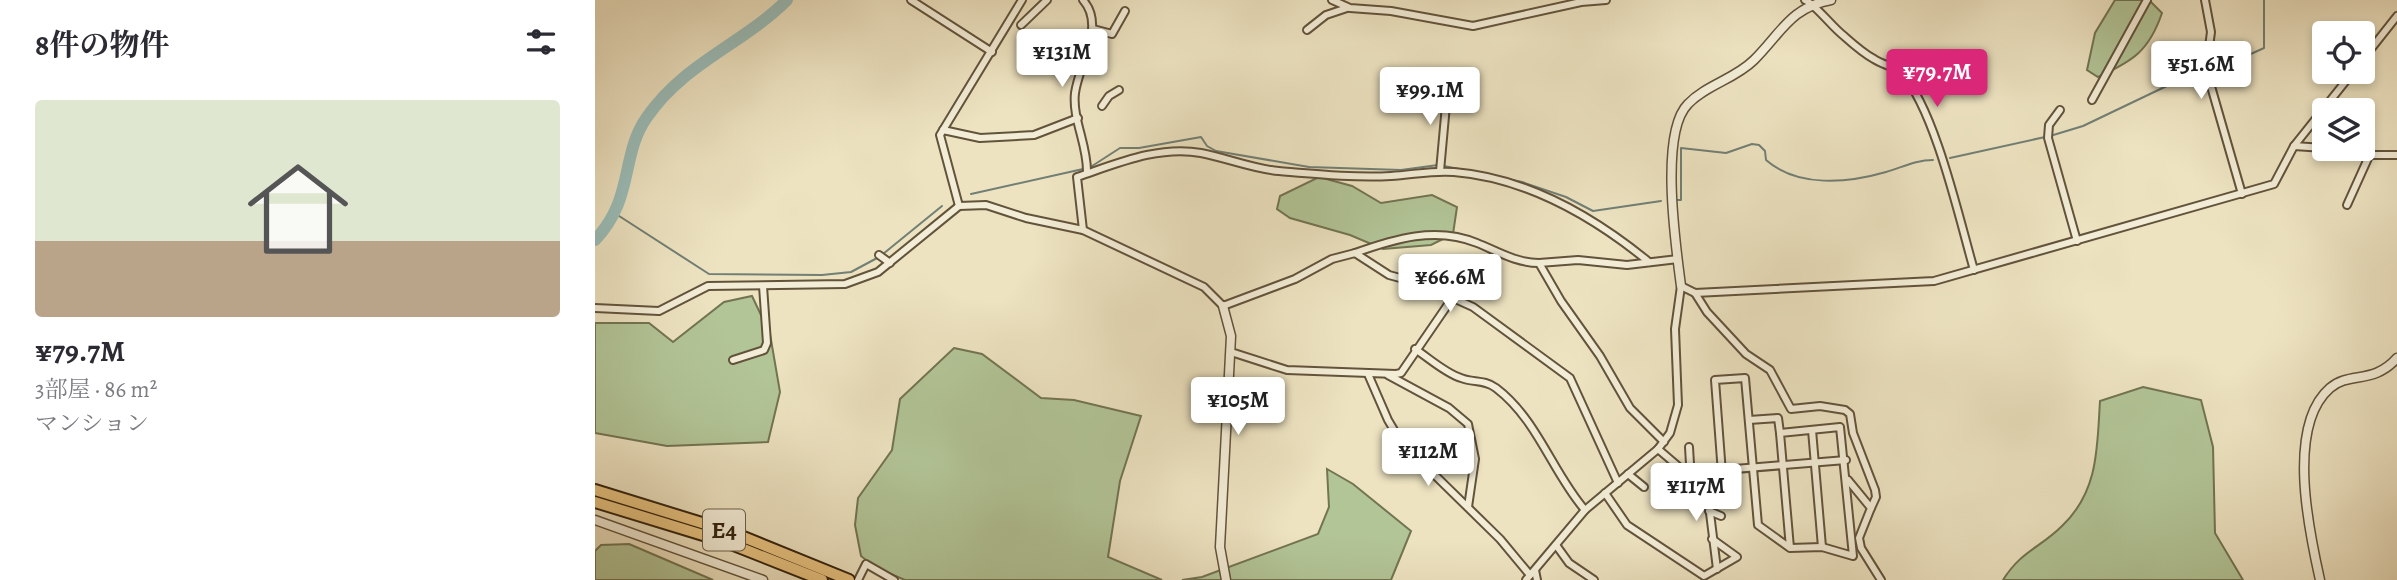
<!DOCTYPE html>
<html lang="ja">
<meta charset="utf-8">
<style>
:root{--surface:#fff;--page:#f7f7f7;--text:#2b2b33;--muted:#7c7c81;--accent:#db2777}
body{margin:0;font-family:Alegreya,"Noto Serif JP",serif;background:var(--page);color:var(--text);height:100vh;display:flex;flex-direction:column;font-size:26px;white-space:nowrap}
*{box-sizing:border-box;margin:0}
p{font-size:23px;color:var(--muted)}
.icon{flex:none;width:38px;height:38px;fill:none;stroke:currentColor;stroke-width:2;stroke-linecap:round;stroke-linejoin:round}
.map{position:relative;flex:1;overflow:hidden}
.panel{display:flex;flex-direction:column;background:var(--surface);width:595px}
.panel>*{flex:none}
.fabs{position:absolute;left:1717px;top:21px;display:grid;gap:14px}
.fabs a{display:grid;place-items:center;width:63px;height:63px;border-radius:7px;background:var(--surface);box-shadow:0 4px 10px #0003;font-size:35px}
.price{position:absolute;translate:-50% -60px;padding:0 16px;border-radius:7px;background:#fff;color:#222;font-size:23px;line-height:46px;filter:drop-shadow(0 2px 4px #0008)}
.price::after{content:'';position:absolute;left:50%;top:42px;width:21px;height:16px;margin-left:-10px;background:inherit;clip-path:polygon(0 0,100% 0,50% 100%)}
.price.active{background:var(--accent);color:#fff}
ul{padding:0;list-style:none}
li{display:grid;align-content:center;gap:14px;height:371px;padding:0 35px}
li span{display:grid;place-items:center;height:217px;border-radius:7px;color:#555}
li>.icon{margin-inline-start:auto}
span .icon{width:126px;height:126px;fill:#fffc;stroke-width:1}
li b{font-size:30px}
h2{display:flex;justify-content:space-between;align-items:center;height:84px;padding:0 35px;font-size:30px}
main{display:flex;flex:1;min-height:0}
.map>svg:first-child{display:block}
.green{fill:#b2c597;stroke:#727452;stroke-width:2}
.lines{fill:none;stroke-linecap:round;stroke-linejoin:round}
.stream{stroke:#717f75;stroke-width:2}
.river{stroke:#9abdb9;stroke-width:12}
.minor-casing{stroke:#62533b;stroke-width:10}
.tertiary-casing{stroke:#62533b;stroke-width:11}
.motorway-casing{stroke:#33230e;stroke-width:14}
.minor{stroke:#f3edd7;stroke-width:6}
.tertiary{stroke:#f3edd7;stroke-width:8}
.motorway{stroke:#e6c280;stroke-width:10}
.labels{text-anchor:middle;stroke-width:5;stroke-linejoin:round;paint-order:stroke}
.shield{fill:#f3edd7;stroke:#6d604a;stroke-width:2}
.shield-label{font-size:24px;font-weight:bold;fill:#33230e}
</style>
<main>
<section class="panel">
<h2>8件の物件<svg class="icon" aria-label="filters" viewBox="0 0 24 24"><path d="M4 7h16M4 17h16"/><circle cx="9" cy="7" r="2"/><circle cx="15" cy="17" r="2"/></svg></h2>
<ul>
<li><span style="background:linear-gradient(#dfe7d0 65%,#b9a48a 0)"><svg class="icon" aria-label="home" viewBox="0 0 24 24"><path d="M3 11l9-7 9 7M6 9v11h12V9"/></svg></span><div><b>¥79.7M</b><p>3部屋 · 86 m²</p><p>マンション</p></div></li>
</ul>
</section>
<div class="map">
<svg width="1802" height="580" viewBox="0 0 1802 580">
<rect width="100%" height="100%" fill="#ede3c1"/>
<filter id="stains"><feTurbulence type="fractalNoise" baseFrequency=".00286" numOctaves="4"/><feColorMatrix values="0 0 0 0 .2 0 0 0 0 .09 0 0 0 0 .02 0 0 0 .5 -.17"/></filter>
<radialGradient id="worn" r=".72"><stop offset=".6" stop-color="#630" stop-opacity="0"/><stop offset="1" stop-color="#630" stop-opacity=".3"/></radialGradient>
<!-- green -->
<g class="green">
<path d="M1520,0H1554L1567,13C1554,51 1538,61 1503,77L1492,70L1500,33Z"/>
<path d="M724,177L757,186L786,203L837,195L862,207L858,234L836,245L788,249L755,235L695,218L682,209L685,196Z"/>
<path d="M157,296L175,334L185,392L173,442L72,446L0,433V323H54L78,342L129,302Z"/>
<path d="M359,348L387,354L446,398L479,400L546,416L525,481L513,557L567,580H310L281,568L266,556L260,525L263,498L297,450L305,399Z"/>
<path d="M1548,387L1606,400L1618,447L1620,533L1648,580H1408C1426,551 1445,548 1467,526C1504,491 1502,447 1505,401Z"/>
<path d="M732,469L758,484L816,531L796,580H587L607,577L723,534L734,507Z"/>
<path d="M34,544L118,580H0V551L6,545Z"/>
</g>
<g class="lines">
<!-- stream -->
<g class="stream">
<path d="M1616,72L1669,48V0"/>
<path d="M1455,136L1488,126L1601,72H1610"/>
<path d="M1355,158L1450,137"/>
<path d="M849,166L927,182L971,197L998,211L1066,201"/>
<path d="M494,168L525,148H544L606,137L612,146L621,151L714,167L806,170L843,165"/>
<path d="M376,194L488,169"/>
<path d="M1082,200H1086V148L1131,153L1157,144L1164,145L1170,151L1171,160C1203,188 1253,183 1291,172C1308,167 1321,160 1338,160"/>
<path d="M21,214L114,274L227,275L256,272L284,257"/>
<path d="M288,254L347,206"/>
</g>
<!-- river -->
<path class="river" d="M0,240C40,198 25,155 52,117C89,63 148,44 192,0"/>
<!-- minor casing -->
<g class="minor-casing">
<g id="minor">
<path d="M316,0L397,52"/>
<path d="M427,0L345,135L364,206L391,205L431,218L488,230L609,287L628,306L700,279L737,259L760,253L794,275L827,284L878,307L975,378L1023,483"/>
<path d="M488,0C511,26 484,63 480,93C477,119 493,146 492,173"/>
<path d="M737,0L755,8L796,11L878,26L986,2L1011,0"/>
<path d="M1210,0C1221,5 1237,27 1249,36C1258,44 1268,53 1279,59C1288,65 1299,66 1307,74C1340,109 1365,222 1379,270"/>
<path d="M1610,0L1616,32L1611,69L1647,194"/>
<path d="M426,25L452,0"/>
<path d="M498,29L517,34L530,11"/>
<path d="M712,30L731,15L752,8"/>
<path d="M1768,59L1802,16"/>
<path d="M1497,100L1552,0"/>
<path d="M507,106L514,96L524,90"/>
<path d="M1465,110L1454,125L1453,138L1482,241"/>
<path d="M348,130L385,138L439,135L483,118"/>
<path d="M1699,146L1729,148"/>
<path d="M1731,149L1755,155H1802"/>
<path d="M845,171L852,94"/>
<path d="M1752,205L1775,154"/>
<path d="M488,230L482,177C521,164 564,145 606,153C632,158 658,169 684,171C720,174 760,178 796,176C817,175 838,170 859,172C933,178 999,217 1054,262"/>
<path d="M760,253C799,239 841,226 882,243C902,251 921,263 944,263"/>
<path d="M284,255L295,263"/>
<path d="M1086,286L1100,293L1339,281L1679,184L1699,146L1758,72"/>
<path d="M1100,293L1112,312L1151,354L1175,370L1196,409L1225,406L1250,410L1255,414L1258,433L1280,490L1281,497L1276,508"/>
<path d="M0,308L64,311L113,286L250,284L283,272L364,206"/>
<path d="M820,349C834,358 850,373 866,378C878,383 889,379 901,388C943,420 957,472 990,510"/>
<path d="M636,352L692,370L801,374L806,373L856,300"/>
<path d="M138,360L169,350L172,343L168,286"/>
<path d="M773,374L793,420L806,442L905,539L935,575"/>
<path d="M793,375L854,408L873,424L880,459L873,507"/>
<path d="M1154,420L1183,418L1185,433"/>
<path d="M1217,430L1227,547"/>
<path d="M1069,442L1035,408L1005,356L966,301L944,263L983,260L1032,265L1083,259"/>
<path d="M1094,447L1095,464L1091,473L1113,497L1122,569"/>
<path d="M1063,449L1091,473L1251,460"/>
<path d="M1033,474L1049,487"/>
<path d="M1253,480L1276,508L1264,538L1266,548L1286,580"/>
<path d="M1010,493L1032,525L1109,576L1142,557L1117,539"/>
<path d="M1129,500L1120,380L1150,378L1163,525L1195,548L1227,547L1258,556L1245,427L1185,433L1195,548"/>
<path d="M1114,511L1126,516"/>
<path d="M961,545L974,563L999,580"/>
<path d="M940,570L942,580"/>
<path d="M263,580L271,564L299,580"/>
<path d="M931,580L990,510L1063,449L1075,433L1083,405L1080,329L1086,286"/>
</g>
</g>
<!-- tertiary casing -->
<g class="tertiary-casing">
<g id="tertiary">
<path d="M1086,286C1081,247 1064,133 1093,104C1111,85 1140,79 1159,60C1186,33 1196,7 1236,0"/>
<path d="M628,306L636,336L625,547L631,580"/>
<path d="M0,520L168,580"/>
<path d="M1725,580C1714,531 1691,426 1735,388C1755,371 1778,385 1802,358"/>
</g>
</g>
<!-- motorway casing -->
<g class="motorway-casing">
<g id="motorway">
<path d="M0,490L136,532L254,580"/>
<path d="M0,502L131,542L227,580"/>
</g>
</g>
<!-- minor -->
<use href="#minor" class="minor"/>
<!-- tertiary -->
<use href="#tertiary" class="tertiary"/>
<!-- motorway -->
<use href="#motorway" class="motorway"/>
</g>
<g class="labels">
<!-- shield labels -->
<rect class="shield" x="108" y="509.5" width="42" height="41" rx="5"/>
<g class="shield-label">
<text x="129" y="538">E4</text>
</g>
</g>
<rect width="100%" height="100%" filter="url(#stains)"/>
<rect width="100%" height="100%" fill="url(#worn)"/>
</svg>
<div class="fabs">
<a><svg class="icon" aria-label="locate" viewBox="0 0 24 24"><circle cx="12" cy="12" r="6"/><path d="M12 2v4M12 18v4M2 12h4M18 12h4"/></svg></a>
<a><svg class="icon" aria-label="layers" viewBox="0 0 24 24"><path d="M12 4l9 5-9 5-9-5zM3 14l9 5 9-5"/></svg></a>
</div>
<b class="price" style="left:467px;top:89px">¥131M</b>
<b class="price" style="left:1606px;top:101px">¥51.6M</b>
<b class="price active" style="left:1342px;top:109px">¥79.7M</b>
<b class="price" style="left:835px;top:127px">¥99.1M</b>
<b class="price" style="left:855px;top:314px">¥66.6M</b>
<b class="price" style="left:643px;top:437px">¥105M</b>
<b class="price" style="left:833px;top:488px">¥112M</b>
<b class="price" style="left:1101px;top:523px">¥117M</b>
</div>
</main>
